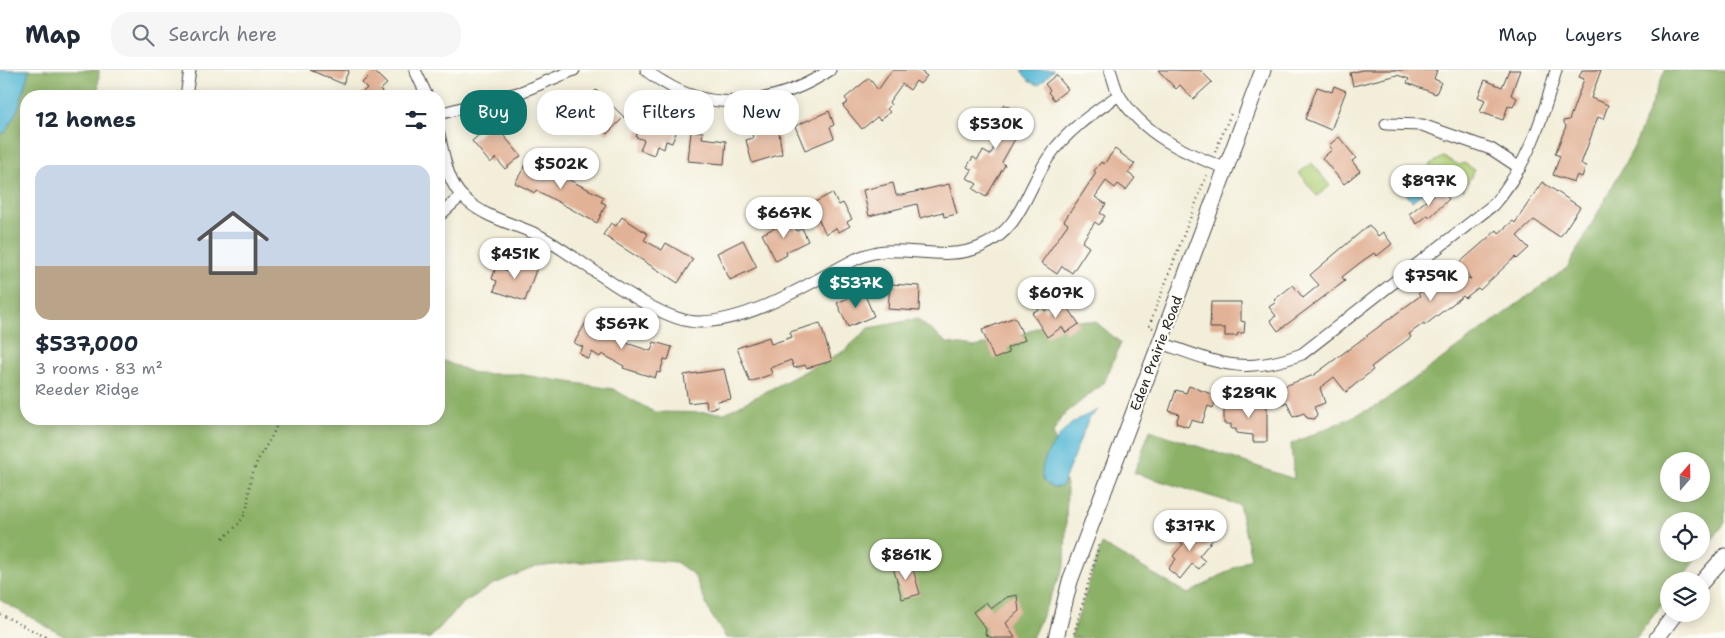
<!DOCTYPE html>
<meta charset="utf-8">
<style>
:root{--surface:#fff;--page:#f6f6f7;--text:#1f2937;--muted:#747a83;--line:#e0e1e3;--accent:#0f766e}
body{margin:0;font-family:"Shantell Sans",sans-serif;background:var(--page);color:var(--text);height:100vh;display:flex;flex-direction:column;font-size:19px;white-space:nowrap}
*{box-sizing:border-box;margin:0}
p{font-size:16px;color:var(--muted)}
.icon{flex:none;width:28px;height:28px;fill:none;stroke:currentColor;stroke-width:2;stroke-linecap:round;stroke-linejoin:round}
.map{position:relative;flex:1;overflow:hidden}
.panel{position:absolute;left:20px;top:20px;width:425px;height:335px;display:flex;flex-direction:column;background:var(--surface);border-radius:20px;box-shadow:0 2px 12px #0003}
.panel>*{flex:none}
.top-card{position:absolute;left:460px;top:20px;width:475px;height:45px;display:flex;gap:10px}
.needle{width:32px;rotate:20deg}
.fabs{position:absolute;left:1660px;top:382px;display:grid;gap:10px}
.fabs a{display:grid;place-items:center;width:50px;height:50px;border-radius:50%;background:var(--surface);box-shadow:0 2px 12px #0003;font-size:25px}
.price{position:absolute;translate:-50% -42px;padding:0 11px;border-radius:18px;background:#fff;color:#222;font-size:16px;line-height:32px;filter:drop-shadow(0 1px 2px #0008)}
.price::after{content:'';position:absolute;left:50%;top:30px;width:15px;height:11px;margin-left:-8px;background:inherit;clip-path:polygon(0 0,100% 0,50% 100%)}
.price.current{background:var(--accent);color:#fff}
ul{padding:0;list-style:none}
li{display:grid;align-content:center;gap:10px;height:265px;padding:0 15px}
li span{display:grid;place-items:center;height:155px;border-radius:15px;color:#555}
li>.icon{margin-inline-start:auto}
span .icon{width:90px;height:90px;fill:#fffc;stroke-width:1}
li b{font-size:21px}
h2{display:flex;justify-content:space-between;align-items:center;height:60px;padding:0 15px;font-size:21px}
.pill{padding:0 18px;border-radius:20px;background:var(--surface);box-shadow:0 2px 12px #0003;font-size:18px;line-height:45px}
.pill.current{background:var(--accent);color:#fff}
header{display:flex;align-items:center;gap:30px;box-sizing:border-box;height:70px;padding:0 25px;background:var(--surface);border-bottom:1px solid var(--line)}
header strong{font-size:24px}
nav{display:flex;gap:28px;margin-inline-start:auto;font-size:18px}
.search{width:350px;height:45px;background:var(--page);display:flex;align-items:center;gap:12px;box-sizing:border-box;padding:0 18px;border-radius:20px;color:var(--muted);font-size:19px}
.map>svg:first-child{display:block}
.green{fill:#afce75;stroke:#6d7c50}
.forest{fill:#8bb166;stroke:#5b6e48;fill-rule:evenodd}
.water{fill:#58b9d6;stroke:#427280}
.building{fill:#e2b297}
.lines{fill:none;stroke-linecap:round;stroke-linejoin:round}
.street-casing{stroke:#494845;stroke-width:13}
.secondary-casing{stroke:#494845;stroke-width:17}
.path{stroke:#494845;stroke-width:2.5;stroke-dasharray:1 4;stroke-linecap:butt}
.street{stroke:#fff;stroke-width:11}
.secondary{stroke:#fff;stroke-width:15}
.labels{text-anchor:middle;stroke-width:4.5;stroke-linejoin:round;paint-order:stroke}
.street-label{font-size:14px;fill:#2b2b2b;stroke:#fdfcf7}
</style>
<header>
<strong>Map</strong>
<div class="search"><svg class="icon" aria-label="search" viewBox="0 0 24 24"><circle cx="10" cy="10" r="6"/><path d="M15 15l6 6"/></svg>Search here</div>
<nav><a>Map</a><a>Layers</a><a>Share</a></nav>
</header>
<div class="map">
<svg width="1725" height="568" viewBox="0 0 1725 568">
<rect width="100%" height="100%" fill="#fdfcf7"/>
<filter id="ink" filterUnits="userSpaceOnUse"><feTurbulence type="fractalNoise" baseFrequency=".02" numOctaves="2"/><feDisplacementMap in="SourceGraphic" scale="10" xChannelSelector="R" yChannelSelector="G"/><feConvolveMatrix kernelMatrix="1 2 1 2 8 2 1 2 1" color-interpolation-filters="sRGB"/></filter>
<filter id="wash" filterUnits="userSpaceOnUse"><feTurbulence type="fractalNoise" baseFrequency=".0096" numOctaves="4" result="noise"/><feDisplacementMap in="SourceGraphic" scale="20" xChannelSelector="R" yChannelSelector="G"/><feGaussianBlur stdDeviation="1.12" result="paint"/><feColorMatrix in="noise" values="0 0 0 0 0 0 0 0 0 0 0 0 0 0 0 0 0 1.4 0 .05"/><feComposite in="paint" operator="in"/></filter>
<g filter="url(#wash)">
<rect width="100%" height="100%" fill="#f3eed9"/>
<!-- green -->
<g class="green">
<path d="M1443,87L1460,95L1464,93L1475,100L1463,120L1460,116L1450,123L1429,95Z"/>
<path d="M1312,93L1330,116L1317,126L1299,103Z"/>
</g>
<!-- forest -->
<g class="forest">
<path d="M0,0H99L98,26H26V349H439V289L476,304H517L613,319L654,342L725,343L844,281L869,258L917,249L947,273L975,277L1018,266L1059,248L1096,252L1121,273L1104,313L1061,347L1053,363L1067,419L1065,495L1032,568H726L710,543L694,505L676,492L622,488L535,497L492,515L462,534L430,568H67L0,530Z"/>
<path d="M1665,0H1725V453L1701,484V451H1669V484H1701L1680,511H1669V526L1636,568H1071L1102,474L1188,524L1251,488L1239,435L1134,403L1150,360L1294,409L1291,374L1377,336L1568,197L1634,77ZM1669,391H1701V424H1669Z"/>
</g>
<!-- water -->
<g class="water">
<path d="M0,0H29L19,37L5,63H0Z"/>
<path d="M1022,0H1054L1039,15C1033,14 1023,6 1022,0Z"/>
<path d="M1413,100L1428,119L1412,131L1397,113Z"/>
<path d="M1098,340L1088,350L1062,416L1054,418C1050,416 1044,413 1043,408C1037,391 1061,361 1074,352C1081,347 1090,344 1098,340Z"/>
</g>
<g id="blocks">
<!-- building -->
<g class="building">
<path d="M310,0H349L343,14Z"/>
<path d="M892,0H919L927,6L920,14L916,11L910,20L902,14L889,32L891,35L887,39L890,42L880,50L877,47L862,59L843,36L848,32L845,28L869,8L878,20Z"/>
<path d="M1158,0H1200L1212,12L1193,29L1180,15L1176,19Z"/>
<path d="M1362,0H1437L1434,9L1441,12L1436,24L1407,13L1409,9L1397,5L1353,16L1350,3Z"/>
<path d="M1509,0H1520L1511,25L1517,28L1513,37L1508,36L1503,50L1480,42L1485,30L1478,27L1485,10L1502,17Z"/>
<path d="M1582,0H1601L1591,28L1608,35L1603,49L1598,47L1581,94L1586,96L1582,107L1577,105L1574,112L1553,105L1560,86L1555,84L1566,56L1563,51L1569,50L1584,9L1579,7Z"/>
<path d="M374,1L387,14L380,20L386,26H359L367,18L362,13Z"/>
<path d="M1056,5L1068,19L1054,30L1048,22L1050,20L1045,14Z"/>
<path d="M1334,16L1346,21L1331,60L1305,49L1317,17L1332,22Z"/>
<path d="M596,20L624,47L607,64L584,42L591,35L586,30Z"/>
<path d="M1004,34L1027,48L1002,92L1005,95L986,127L973,119L977,114L967,108L972,100L967,97L973,87L977,90L983,81L990,85L1001,66L989,59Z"/>
<path d="M829,41L834,55L830,57L834,68L805,80L795,56Z"/>
<path d="M644,44L673,55L672,59L677,60L672,73L666,71L664,79L657,76L654,85L640,80L644,70L636,67Z"/>
<path d="M493,53L521,86L505,99L496,88L490,93L472,71Z"/>
<path d="M778,56L782,84L752,93L746,70L753,68L752,63Z"/>
<path d="M691,61L703,62L702,68L726,71L724,94L688,91Z"/>
<path d="M1339,67L1356,88L1352,91L1360,101L1344,114L1322,88L1332,80L1329,75Z"/>
<path d="M1115,79L1135,94L1128,103L1135,108L1126,120L1118,114L1115,118L1106,111L1095,127L1106,134L1100,143L1105,146L1099,155L1095,152L1082,172L1089,177L1072,203L1062,196L1057,204L1041,193L1068,154L1064,151L1096,103L1094,101L1101,92L1104,94Z"/>
<path d="M530,87L557,104L604,127L601,132L606,134L597,153L536,120L535,123L515,113Z"/>
<path d="M1542,112L1580,137L1560,167L1534,150L1517,166L1529,178L1517,189L1515,187L1480,220L1478,218L1465,228L1463,226L1425,255L1424,253L1409,264L1411,267L1371,297L1373,300L1346,322L1334,307L1320,318L1325,333L1314,337L1317,344L1315,349L1307,348L1304,343L1293,347L1287,332L1279,335L1274,320L1314,305L1420,226L1418,224L1443,205L1446,203L1471,209L1458,194L1497,160L1499,163L1513,151L1515,153Z"/>
<path d="M893,113L896,125H902L949,114L957,144L944,147L943,142L920,148L917,134L869,146L863,120Z"/>
<path d="M1441,119L1449,129L1430,147L1428,145L1417,154L1409,144Z"/>
<path d="M832,123L839,135L843,133L852,149L847,152L850,156L839,162L836,158L826,164L815,143L819,140L815,132Z"/>
<path d="M622,147L648,164L644,170L662,180L666,173L693,189L678,213L603,165L611,153L616,156Z"/>
<path d="M791,150L797,161L802,158L808,171L786,182L787,185L776,191L762,164Z"/>
<path d="M1369,155L1378,166L1383,162L1392,174L1377,186L1374,183L1361,192L1342,207L1345,211L1278,261L1270,250L1276,246L1269,237L1276,232L1274,230L1293,215L1303,228L1319,215L1310,205Z"/>
<path d="M743,170L757,197L730,210L717,183Z"/>
<path d="M515,190L537,197L525,231L494,221L497,211L492,209L496,197L511,202Z"/>
<path d="M890,214L920,216L919,241L888,239Z"/>
<path d="M863,221L874,246L848,257L837,233Z"/>
<path d="M1063,230L1079,254L1066,263L1062,257L1047,267L1032,243L1042,237L1045,241Z"/>
<path d="M1211,232H1241V251L1245,252L1244,263H1238L1237,266H1225V258H1210Z"/>
<path d="M1015,247L1025,270L1007,278L1009,283L994,289L982,260Z"/>
<path d="M588,249L624,269L623,272L651,281L654,272L672,277L668,290L664,289L660,303L657,302L655,308L623,298L624,296L602,284L600,287L592,282L588,289L579,283L583,277L574,273Z"/>
<path d="M820,253L832,291L807,298L805,295L794,298L791,290L770,298L772,304L750,312L737,278L769,267L771,274L792,267L790,262Z"/>
<path d="M724,299L731,329L717,331L718,337L707,339L706,331L688,333L684,305Z"/>
<path d="M1189,316L1217,326L1213,338L1208,336L1202,353L1191,350L1188,357L1176,353L1179,344L1169,341L1176,320L1186,323Z"/>
<path d="M1241,325H1254V333H1267V372H1253V365L1236,363V359H1231V354H1224V338H1241Z"/>
<path d="M1187,459L1198,467L1204,460L1214,468L1199,486L1205,491L1199,499L1192,494L1180,509L1168,499L1176,489L1173,486L1183,474L1178,470Z"/>
<path d="M911,492L920,524L902,529L893,497Z"/>
<path d="M1017,525L1019,541L1006,553L1015,568H992L985,564L986,559L973,542L986,532L991,539L1007,527Z"/>
</g>
</g>
</g>
<g filter="url(#ink)">
<use href="#blocks" fill-opacity="0" stroke="#494845" stroke-width="1"/>
<g class="lines">
<!-- street casing -->
<g class="street-casing">
<g id="street">
<path d="M415,0L427,26"/>
<path d="M646,0C651,5 658,9 665,13C716,45 782,32 830,0"/>
<path d="M1110,0C1113,8 1115,18 1119,25C1143,64 1184,83 1225,98"/>
<path d="M186,26L190,0"/>
<path d="M439,44L521,22L574,0"/>
<path d="M1386,54L1422,55L1491,79L1520,98"/>
<path d="M439,64C444,85 447,112 463,127C485,149 514,153 540,166C581,188 657,253 699,252C752,251 809,213 856,189C865,185 875,182 885,181C916,179 950,190 980,177C1021,160 1026,121 1048,88C1066,61 1093,43 1119,25"/>
<path d="M439,146L461,126"/>
<path d="M1161,273C1218,293 1243,306 1302,284L1493,135C1527,97 1543,48 1556,0"/>
</g>
</g>
<!-- secondary casing -->
<g class="secondary-casing">
<g id="secondary">
<path d="M1701,513L1725,486"/>
<path d="M1056,568L1070,511L1263,0"/>
<path d="M1657,568L1675,544"/>
</g>
</g>
<!-- path -->
<g class="path">
<path d="M1215,82L1232,41"/>
<path d="M1153,258L1149,256L1207,104"/>
<path d="M223,468C260,439 241,431 255,397C261,380 275,367 278,349"/>
<path d="M0,544L48,568"/>
<path d="M1073,568L1099,475"/>
</g>
<!-- street -->
<use href="#street" class="street"/>
<!-- secondary -->
<use href="#secondary" class="secondary"/>
</g>
</g>
<g class="labels">
<!-- street labels -->
<g class="street-label">
<text transform="translate(1156 283) rotate(-69)" y="5">Eden Prairie Road</text>
</g>
</g>
</svg>
<div class="fabs">
<a><svg class="needle" viewBox="-14 -14 28 28"><path d="M0-13l5 13h-10z" fill="#e53935"/><path d="M0 13l5-13h-10z" fill="#747a83"/></svg></a>
<a><svg class="icon" aria-label="locate" viewBox="0 0 24 24"><circle cx="12" cy="12" r="6"/><path d="M12 2v4M12 18v4M2 12h4M18 12h4"/></svg></a>
<a><svg class="icon" aria-label="layers" viewBox="0 0 24 24"><path d="M12 4l9 5-9 5-9-5zM3 14l9 5 9-5"/></svg></a>
</div>
<b class="price" style="left:996px;top:80px">$530K</b>
<b class="price" style="left:561px;top:120px">$502K</b>
<b class="price" style="left:1429px;top:137px">$897K</b>
<b class="price" style="left:784px;top:169px">$667K</b>
<b class="price" style="left:515px;top:210px">$451K</b>
<b class="price" style="left:1431px;top:232px">$759K</b>
<b class="price current" style="left:856px;top:239px">$537K</b>
<b class="price" style="left:1056px;top:249px">$607K</b>
<b class="price" style="left:622px;top:280px">$567K</b>
<b class="price" style="left:1249px;top:349px">$289K</b>
<b class="price" style="left:1190px;top:482px">$317K</b>
<b class="price" style="left:906px;top:511px">$861K</b>
<div class="top-card">
<a class="pill current">Buy</a>
<a class="pill">Rent</a>
<a class="pill">Filters</a>
<a class="pill">New</a>
</div>
<section class="panel">
<h2>12 homes<svg class="icon" aria-label="filters" viewBox="0 0 24 24"><path d="M4 7h16M4 17h16"/><circle cx="9" cy="7" r="2"/><circle cx="15" cy="17" r="2"/></svg></h2>
<ul>
<li><span style="background:linear-gradient(#c9d6e8 65%,#b9a48a 0)"><svg class="icon" aria-label="home" viewBox="0 0 24 24"><path d="M3 11l9-7 9 7M6 9v11h12V9"/></svg></span><div><b>$537,000</b><p>3 rooms · 83 m²</p><p>Reeder Ridge</p></div></li>
</ul>
</section>
</div>
